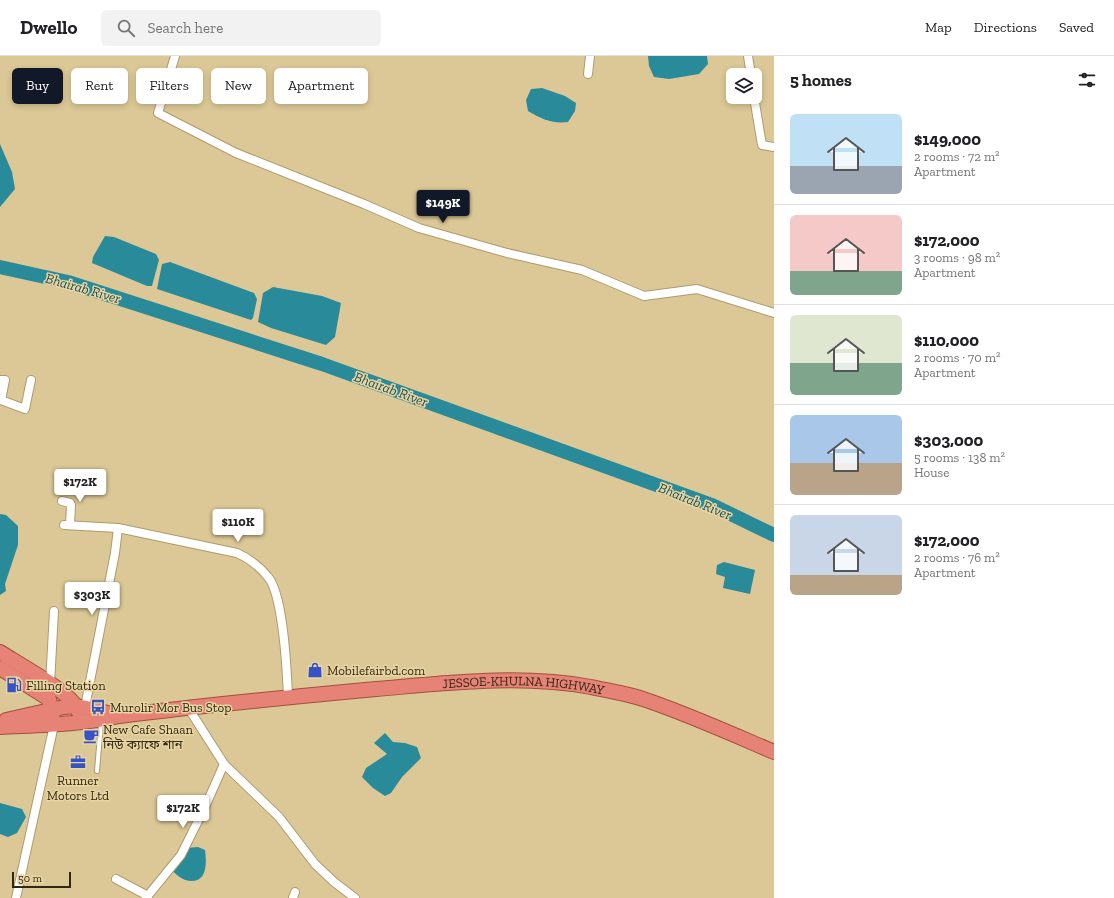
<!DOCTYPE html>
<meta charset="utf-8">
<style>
:root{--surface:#fff;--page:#f2f2f2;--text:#202124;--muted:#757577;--line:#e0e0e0;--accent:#111827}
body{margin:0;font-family:"Zilla Slab","Noto Sans Bengali",serif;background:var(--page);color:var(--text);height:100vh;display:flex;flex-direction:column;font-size:15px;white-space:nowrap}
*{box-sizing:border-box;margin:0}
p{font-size:13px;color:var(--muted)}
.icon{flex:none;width:22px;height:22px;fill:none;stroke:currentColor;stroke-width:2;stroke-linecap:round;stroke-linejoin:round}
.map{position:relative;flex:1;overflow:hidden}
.drawer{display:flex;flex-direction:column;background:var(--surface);width:340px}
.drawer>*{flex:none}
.top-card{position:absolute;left:12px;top:12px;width:380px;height:36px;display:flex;gap:8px}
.controls{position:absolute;left:726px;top:12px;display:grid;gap:8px}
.controls a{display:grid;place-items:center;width:36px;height:36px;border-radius:6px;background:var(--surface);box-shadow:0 2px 6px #0003;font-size:20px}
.scale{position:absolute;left:12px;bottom:10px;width:59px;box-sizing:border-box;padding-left:4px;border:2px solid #302814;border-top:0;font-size:11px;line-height:14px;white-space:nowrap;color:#302814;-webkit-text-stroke:3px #e9d5a2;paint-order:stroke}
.price{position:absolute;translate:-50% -34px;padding:0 9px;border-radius:4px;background:#fff;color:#222;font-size:13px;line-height:26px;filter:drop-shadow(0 1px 2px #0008)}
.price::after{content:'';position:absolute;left:50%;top:24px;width:12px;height:9px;margin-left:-6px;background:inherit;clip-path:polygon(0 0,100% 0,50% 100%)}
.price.active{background:var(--accent);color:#fff}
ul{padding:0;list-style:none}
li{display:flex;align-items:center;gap:12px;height:100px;padding:0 16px}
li+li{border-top:1px solid var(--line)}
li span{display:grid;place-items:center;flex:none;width:112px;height:80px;border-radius:6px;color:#555}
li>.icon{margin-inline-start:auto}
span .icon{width:48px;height:48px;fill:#fffc;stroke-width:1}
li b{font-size:17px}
h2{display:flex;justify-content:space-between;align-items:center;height:48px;padding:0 16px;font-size:17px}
.tag{padding:0 14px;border-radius:6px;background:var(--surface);box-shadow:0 2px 6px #0003;font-size:14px;line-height:36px}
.tag.active{background:var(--accent);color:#fff}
header{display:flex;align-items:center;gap:24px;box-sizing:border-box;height:56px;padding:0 20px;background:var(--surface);border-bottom:1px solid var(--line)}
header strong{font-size:19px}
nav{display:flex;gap:22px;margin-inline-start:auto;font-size:14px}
.search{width:280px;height:36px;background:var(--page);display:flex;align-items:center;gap:10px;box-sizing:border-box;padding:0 14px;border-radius:6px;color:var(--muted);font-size:15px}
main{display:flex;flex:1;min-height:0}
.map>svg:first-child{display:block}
.water{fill:#298b99}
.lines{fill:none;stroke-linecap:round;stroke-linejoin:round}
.river{stroke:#298b99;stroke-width:14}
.service-casing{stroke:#ae9b6a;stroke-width:6}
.minor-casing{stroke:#ae9b6a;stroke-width:10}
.trunk-casing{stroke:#a34e3e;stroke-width:16}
.service{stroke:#fff;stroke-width:4}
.minor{stroke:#fff;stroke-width:8}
.trunk{stroke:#e78276;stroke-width:14}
.labels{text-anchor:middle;stroke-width:3;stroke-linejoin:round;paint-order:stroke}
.poi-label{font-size:13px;fill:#302814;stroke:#e9d5a2;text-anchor:start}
.street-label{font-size:13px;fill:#302814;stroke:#e9d5a2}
.water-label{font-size:14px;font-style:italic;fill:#194f57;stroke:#e9d5a2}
</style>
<header>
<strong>Dwello</strong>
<div class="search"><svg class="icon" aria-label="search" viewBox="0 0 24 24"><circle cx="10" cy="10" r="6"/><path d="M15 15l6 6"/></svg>Search here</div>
<nav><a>Map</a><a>Directions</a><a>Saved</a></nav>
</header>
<main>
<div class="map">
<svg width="774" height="842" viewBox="0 0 774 842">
<rect width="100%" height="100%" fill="#dcc896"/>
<!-- water -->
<g class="water">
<path d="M648,0H707L708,8L699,18L669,23L654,21L649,10Z"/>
<path d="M542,32L565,40L576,47L575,55L568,66C551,68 542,63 528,55L526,44L531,33Z"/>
<path d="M0,88L12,116L15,133L0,151Z"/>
<path d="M105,180L114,181L156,198L159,204L152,230H147L92,207L93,201Z"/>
<path d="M170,206L254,237L257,243L253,262L251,264L157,233L162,208Z"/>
<path d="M273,231L322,240L341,247L335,281L326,289L271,272L258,266L263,237Z"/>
<path d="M0,458L6,459L18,470V489L5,528L6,535L0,539Z"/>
<path d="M724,506L755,514L750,538L723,532L725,521L716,518L717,509Z"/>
<path d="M385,677L393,686L405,687L417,691L421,702L402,721L391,737L385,740L373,732L362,721L366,712L387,698L374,687Z"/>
<path d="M0,747L22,753L26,761L17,777L8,781L0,778Z"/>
<path d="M198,791L205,794C207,809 207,830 185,824C180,822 175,817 171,814L186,792Z"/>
</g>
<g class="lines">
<!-- river -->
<path class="river" d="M0,211L68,226L322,308L712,449L774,479"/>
<!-- service casing -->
<g class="service-casing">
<path id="service" d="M97,715L101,667"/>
</g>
<!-- minor casing -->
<g class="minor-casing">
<g id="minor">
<path d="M175,0L158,57L236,97L364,148L419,172L507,197L582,214L644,240L697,233L774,257"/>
<path d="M748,0L751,19"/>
<path d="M588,18L590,0"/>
<path d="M754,41L762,89L774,91"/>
<path d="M0,324H5L1,344L25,353L31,324"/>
<path d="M62,445L70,447L71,449L70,469"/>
<path d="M64,469L118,472L237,497C248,502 260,511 268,521C283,538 287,616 288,641"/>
<path d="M50,628L54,555"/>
<path d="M85,651L115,497L118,472"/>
<path d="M189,653L224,708L279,761L315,808L334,826L355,842"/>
<path d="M116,823L148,840"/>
<path d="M16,842L54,669"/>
<path d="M146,842L181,799L205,751L224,708"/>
<path d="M293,842L295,836"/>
</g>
</g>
<!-- trunk casing -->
<g class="trunk-casing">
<g id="trunk">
<path d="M0,596C15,606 76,639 78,655"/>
<path d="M0,612L49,643L53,663"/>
<path d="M6,664L64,651L77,650L117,659"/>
<path id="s1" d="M0,671C40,669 80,669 119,660C205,649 290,641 376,633C447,627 521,618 591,631C609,635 629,638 646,644C690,659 732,678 774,696"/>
</g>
</g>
<!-- service -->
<use href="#service" class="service"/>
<!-- minor -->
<use href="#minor" class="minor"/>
<!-- trunk -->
<use href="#trunk" class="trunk"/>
</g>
<!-- icons -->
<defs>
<g id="shop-bare" transform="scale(1.2)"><path d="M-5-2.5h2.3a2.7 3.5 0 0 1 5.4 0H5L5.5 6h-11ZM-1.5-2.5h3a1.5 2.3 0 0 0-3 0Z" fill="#3752c4" stroke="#e9d5a2" stroke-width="2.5" paint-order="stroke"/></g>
<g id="fuel-bare" transform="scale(1.2)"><path d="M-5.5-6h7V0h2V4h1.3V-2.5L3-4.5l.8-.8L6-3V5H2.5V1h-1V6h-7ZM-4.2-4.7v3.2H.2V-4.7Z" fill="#3752c4" stroke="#e9d5a2" stroke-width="2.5" paint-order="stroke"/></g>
<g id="bus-bare" transform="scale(1.2)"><path d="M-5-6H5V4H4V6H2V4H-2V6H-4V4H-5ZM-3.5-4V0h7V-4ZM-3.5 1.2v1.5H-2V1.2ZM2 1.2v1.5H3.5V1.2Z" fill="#3752c4" stroke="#e9d5a2" stroke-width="2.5" paint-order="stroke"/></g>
<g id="cafe-bare" transform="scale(1.2)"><path d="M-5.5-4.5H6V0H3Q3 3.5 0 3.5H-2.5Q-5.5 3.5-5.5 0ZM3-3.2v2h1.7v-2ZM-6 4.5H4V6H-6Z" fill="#3752c4" stroke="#e9d5a2" stroke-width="2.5" paint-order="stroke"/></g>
<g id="office-bare" transform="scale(1.2)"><path d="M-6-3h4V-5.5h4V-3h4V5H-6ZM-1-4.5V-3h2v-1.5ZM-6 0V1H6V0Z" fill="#3752c4" stroke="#e9d5a2" stroke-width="2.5" paint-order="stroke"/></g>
</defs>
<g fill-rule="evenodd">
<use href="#shop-bare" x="315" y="614"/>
<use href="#fuel-bare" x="14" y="629"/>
<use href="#bus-bare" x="98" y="651"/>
<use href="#cafe-bare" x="91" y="680"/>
<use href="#office-bare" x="78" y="706"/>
</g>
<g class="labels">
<!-- poi labels -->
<g class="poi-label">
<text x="327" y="619">Mobilefairbd.com</text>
<text x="26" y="634">Filling Station</text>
<text x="110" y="656">Murolir Mor Bus Stop</text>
<text x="103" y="678">New Cafe Shaan<tspan x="103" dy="15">নিউ ক্যাফে শান</tspan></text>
<text x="78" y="729" text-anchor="middle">Runner<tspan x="78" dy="15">Motors Ltd</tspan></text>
</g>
<!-- street labels -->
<g class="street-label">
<text dy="5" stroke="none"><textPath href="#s1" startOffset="526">JESSOE-KHULNA HIGHWAY</textPath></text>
</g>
<!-- water labels -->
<g class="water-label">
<text transform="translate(83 232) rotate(16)" y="5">Bhairab River</text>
<text transform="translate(391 333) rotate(20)" y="5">Bhairab River</text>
<text transform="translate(695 445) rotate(22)" y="5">Bhairab River</text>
</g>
</g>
</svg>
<div class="controls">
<a><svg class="icon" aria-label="layers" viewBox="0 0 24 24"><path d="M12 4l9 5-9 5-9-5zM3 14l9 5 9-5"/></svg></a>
</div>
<div class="scale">50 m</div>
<b class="price active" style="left:443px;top:168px">$149K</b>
<b class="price" style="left:80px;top:447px">$172K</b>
<b class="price" style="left:238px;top:487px">$110K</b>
<b class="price" style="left:92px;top:560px">$303K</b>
<b class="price" style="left:183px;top:773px">$172K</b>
<div class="top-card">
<a class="tag active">Buy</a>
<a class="tag">Rent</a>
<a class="tag">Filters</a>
<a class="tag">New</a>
<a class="tag">Apartment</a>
</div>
</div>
<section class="drawer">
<h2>5 homes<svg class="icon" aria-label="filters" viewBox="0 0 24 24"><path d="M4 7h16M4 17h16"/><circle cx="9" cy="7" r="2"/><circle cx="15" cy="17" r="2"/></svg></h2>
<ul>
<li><span style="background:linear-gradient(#bfe0f5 65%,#9aa5b1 0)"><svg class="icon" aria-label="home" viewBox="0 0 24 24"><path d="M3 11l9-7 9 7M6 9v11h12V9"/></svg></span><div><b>$149,000</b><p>2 rooms · 72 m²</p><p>Apartment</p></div></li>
<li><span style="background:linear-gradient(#f6c9c9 70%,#7fa58c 0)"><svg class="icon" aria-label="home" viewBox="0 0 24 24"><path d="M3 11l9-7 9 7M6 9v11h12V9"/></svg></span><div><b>$172,000</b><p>3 rooms · 98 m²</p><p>Apartment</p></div></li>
<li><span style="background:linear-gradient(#dfe7d0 60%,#7fa58c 0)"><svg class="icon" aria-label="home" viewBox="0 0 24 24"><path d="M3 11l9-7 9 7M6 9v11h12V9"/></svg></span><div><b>$110,000</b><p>2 rooms · 70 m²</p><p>Apartment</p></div></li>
<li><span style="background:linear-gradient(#a9c7e8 60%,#b9a48a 0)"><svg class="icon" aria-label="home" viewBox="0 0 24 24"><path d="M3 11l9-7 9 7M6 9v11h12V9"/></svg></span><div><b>$303,000</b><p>5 rooms · 138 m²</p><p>House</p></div></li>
<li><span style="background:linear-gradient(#c9d6e8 75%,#b9a48a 0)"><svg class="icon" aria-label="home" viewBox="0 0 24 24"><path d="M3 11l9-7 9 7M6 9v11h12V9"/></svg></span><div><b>$172,000</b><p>2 rooms · 76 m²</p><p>Apartment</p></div></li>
</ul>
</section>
</main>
